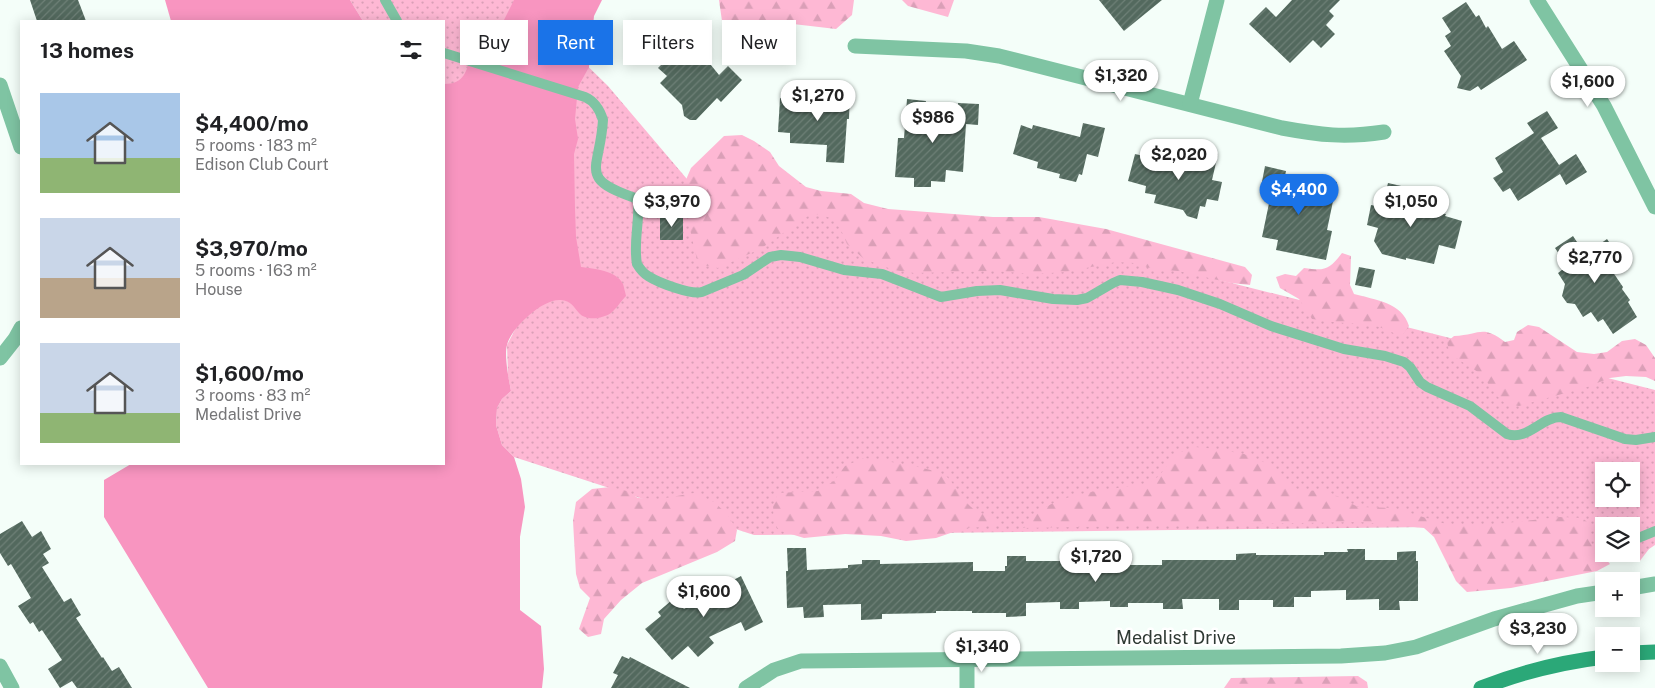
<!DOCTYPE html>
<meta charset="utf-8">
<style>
:root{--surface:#fff;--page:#f6f6f6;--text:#202124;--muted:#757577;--accent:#1a73e8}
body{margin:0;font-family:"Public Sans",sans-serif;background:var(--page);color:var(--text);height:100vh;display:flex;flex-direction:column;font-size:19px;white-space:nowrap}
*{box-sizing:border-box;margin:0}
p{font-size:16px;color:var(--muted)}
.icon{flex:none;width:28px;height:28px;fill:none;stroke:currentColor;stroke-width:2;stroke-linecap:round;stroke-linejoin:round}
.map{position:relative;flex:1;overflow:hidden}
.drawer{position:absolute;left:20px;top:20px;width:425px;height:445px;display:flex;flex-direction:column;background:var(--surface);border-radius:0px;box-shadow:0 2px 12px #0003}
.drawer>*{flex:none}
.hud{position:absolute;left:460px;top:20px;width:475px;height:45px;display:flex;gap:10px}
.fabs{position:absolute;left:1595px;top:462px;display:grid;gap:10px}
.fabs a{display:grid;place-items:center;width:45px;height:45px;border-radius:0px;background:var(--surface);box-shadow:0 2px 12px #0003;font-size:25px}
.price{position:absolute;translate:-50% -42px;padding:0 11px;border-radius:18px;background:#fff;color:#222;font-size:16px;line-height:32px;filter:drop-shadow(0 1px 2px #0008)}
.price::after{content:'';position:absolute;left:50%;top:30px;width:15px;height:11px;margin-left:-8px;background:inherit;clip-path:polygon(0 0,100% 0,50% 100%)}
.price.active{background:var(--accent);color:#fff}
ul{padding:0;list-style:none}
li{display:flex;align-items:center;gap:15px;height:125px;padding:0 20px}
li span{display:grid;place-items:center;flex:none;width:140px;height:100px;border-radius:0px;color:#555}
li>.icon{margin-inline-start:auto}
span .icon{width:60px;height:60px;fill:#fffc;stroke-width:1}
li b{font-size:21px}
h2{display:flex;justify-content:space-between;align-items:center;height:60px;padding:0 20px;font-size:21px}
.pill{padding:0 18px;border-radius:0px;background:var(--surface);box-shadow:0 2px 12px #0003;font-size:18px;line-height:45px}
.pill.active{background:var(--accent);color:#fff}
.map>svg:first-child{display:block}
.grass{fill:url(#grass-dots);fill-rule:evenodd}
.forest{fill:url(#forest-firs)}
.water{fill:#f895c0}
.building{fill:url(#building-hatch)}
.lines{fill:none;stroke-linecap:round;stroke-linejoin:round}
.lane{stroke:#7fc4a3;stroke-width:10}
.street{stroke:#7fc4a3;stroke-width:15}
.secondary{stroke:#2ba878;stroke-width:15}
.labels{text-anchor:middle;stroke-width:5;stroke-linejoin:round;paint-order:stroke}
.street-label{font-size:18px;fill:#2f3a34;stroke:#fff}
</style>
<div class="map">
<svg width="1655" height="688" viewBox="0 0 1655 688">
<defs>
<pattern id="grass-dots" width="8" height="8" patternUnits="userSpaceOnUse" patternTransform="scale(1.25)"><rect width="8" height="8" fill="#feb8d4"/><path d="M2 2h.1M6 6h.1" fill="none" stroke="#da9fb7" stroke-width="1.8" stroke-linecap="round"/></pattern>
<pattern id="forest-firs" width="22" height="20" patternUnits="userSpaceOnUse" patternTransform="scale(1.25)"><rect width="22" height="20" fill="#feb8d4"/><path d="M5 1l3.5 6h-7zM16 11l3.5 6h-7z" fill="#da9fb7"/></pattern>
<pattern id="building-hatch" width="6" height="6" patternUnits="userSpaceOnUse" patternTransform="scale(1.25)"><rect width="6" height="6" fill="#53695e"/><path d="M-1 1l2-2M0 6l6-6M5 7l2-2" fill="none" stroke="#6e8077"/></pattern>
</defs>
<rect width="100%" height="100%" fill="#f4fef9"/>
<!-- grass -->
<path class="grass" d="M350,0H520L608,86L709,205L971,217L1655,390V545L1649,549L1639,562L1471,551L1430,527L754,535L514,457L502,445L496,425L497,408L502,399L511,391L508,375L507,345L517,326L444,126V21H363ZM1604,471H1631V499H1604ZM1604,526H1631V554H1604Z"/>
<!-- forest -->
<g class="forest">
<path d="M719,0H854L852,15L836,29L776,22L748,29L731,30L722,21Z"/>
<path d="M902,0H954L948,17L908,6Z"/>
<path d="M742,135L754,141L770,152L779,166L806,187L821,191L851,194L864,203L888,209L993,217H1039L1106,229L1245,267L1252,275L1250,285L1231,283L1178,271L1154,269L1134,263L1116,262L1066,272L1033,274L995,271L914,273L894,270L864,259L847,244L841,230L833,219L819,214L808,216L760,249L718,268L698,264L689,225L692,210L703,205L705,195L685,182L691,168L724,136Z"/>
<path d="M1342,253L1351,256L1350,285L1354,294C1375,300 1402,302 1409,326L1401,337C1378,324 1372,325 1347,323C1335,323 1324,320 1312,319L1299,299L1280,288L1276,277L1285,274L1296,276L1304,268C1325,271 1329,270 1342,253Z"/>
<path d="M1528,325L1539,327L1577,352L1594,354L1607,352L1622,341L1635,339L1646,345L1655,358V381L1646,377L1626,376L1610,378L1587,387L1519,406L1506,404L1497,396L1481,374L1450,354L1447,342L1454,336C1480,335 1482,324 1505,342L1514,340L1517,332Z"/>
<path d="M1195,447L1216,449L1244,454L1273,466L1287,485L1303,491L1325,490L1358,507L1394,508L1452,526H1479L1560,517L1582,518L1590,524V538L1594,551L1605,558L1610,564L1597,571L1511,588L1467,592L1456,581L1434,537L1424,528L1360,522L1023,528C1047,495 1087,493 1124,487C1133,486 1146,484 1154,480C1164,473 1170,459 1177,454C1182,451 1189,449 1195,447Z"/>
<path d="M864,458C879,460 938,468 947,477C957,487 963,502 975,510C986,517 988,512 997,524L983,527L965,528L936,538L906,541L881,536L845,534L804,538L781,531L774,525L773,505L778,493L818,491L834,481L845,466Z"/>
<path d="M610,487L627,491L638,498L660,499L694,493L714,502L727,514L737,530L735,541L717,552L642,583L621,600L604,619L601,634L588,637L579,629L590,598L580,588L576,574L573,521L576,502L592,489Z"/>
<path d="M1358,676L1367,682L1368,688H1224L1231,678Z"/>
</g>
<!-- water -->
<g class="water">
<path d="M165,0H350L363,21H171Z"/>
<path d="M514,0H602L594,16L589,67L578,87L575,119L578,139L574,154L575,209L576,237L581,267C594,269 616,270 623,284C624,287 625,292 626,296C621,301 616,309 611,313C602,319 586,321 579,313C573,306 571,301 561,300C543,298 511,328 507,345C504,356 509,380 511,391L502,399L497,408L496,425L502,445L514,457L521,479L525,507L520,537V610L541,626L544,669L542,688H208L104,517V480L131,464H444V84C465,84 466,71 472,54L487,46L502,24Z"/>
</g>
<!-- building -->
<g class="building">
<path d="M30,0H78L86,21H37Z"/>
<path d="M1099,0H1162L1124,31Z"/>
<path d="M1292,0H1340L1329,11L1334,16L1326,25L1335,34L1321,48L1313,40L1290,63L1249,24L1266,7L1276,17Z"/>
<path d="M1466,2L1476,17L1479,15L1486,28L1488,26L1502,49L1514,41L1527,60L1481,90L1478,86L1470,91L1457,88L1461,76L1444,51L1451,46L1445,36L1451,32L1442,18Z"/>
<path d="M672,36L681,45L683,43L693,53L698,49L719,75L728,66L742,80L721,102L717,98L696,120H690L684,116L682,105L660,83L667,76L658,68L662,64L653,55Z"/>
<path d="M829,86L850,87L849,119H847L844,163L826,162L827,145L790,143V133L778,132L780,98L828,100Z"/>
<path d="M907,99L926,101L925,119L957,122L958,103L979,104L978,125L966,124L963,172L946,170L945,182L931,181V187H914V178L895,177L898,138H904Z"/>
<path d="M1547,111L1558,128L1541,138L1559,165L1576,154L1587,172L1566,185L1560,174L1518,201L1510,188L1503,192L1493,178L1503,172L1495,158L1534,133L1527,123Z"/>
<path d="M1083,123L1105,128L1098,157L1087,154L1082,175L1079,174L1076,182L1059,178L1060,174L1037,168L1038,162L1013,154L1021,125L1032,129L1033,125L1080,137Z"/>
<path d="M1197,149L1218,154L1212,180L1222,182L1218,201L1207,199L1205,207L1200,206L1197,219L1187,216L1183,210L1154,203L1156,195L1145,193L1146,186L1128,181L1135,154L1153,158V156L1170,160V157L1194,162Z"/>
<path d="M1265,166L1286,171L1282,190L1312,196L1316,178L1337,182L1327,230L1332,231L1326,260L1276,250L1278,240L1262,237L1272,189L1261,187Z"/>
<path d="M1388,183L1410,188L1406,202L1432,208L1431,211L1446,214L1445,216L1462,221L1455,249L1439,245L1434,264L1406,258V260L1382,254L1374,241L1378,228L1367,225L1371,205L1382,207Z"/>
<path d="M660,216L668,218L672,216H683V240H660Z"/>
<path d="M1573,236L1585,254L1607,239L1619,257L1608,265L1623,287L1622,289L1630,300L1628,302L1637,317L1613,334L1603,319L1598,322L1591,312L1583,317L1575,304L1567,303L1562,296L1565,284L1558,273L1567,266L1555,248Z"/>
<path d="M1359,267L1375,270L1371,288L1355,285Z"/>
<path d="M22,521L32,537L41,531L51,549L43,554L49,563L42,567L64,602L71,598L81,615L76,618L102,658L103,657L112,671L119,667L132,688H77L72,681L60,688L48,669L62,660L42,630L39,632L33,622L30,624L18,606L31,598L11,564L8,566L0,553V534Z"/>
<path d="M787,548H806L807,570L848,568V565L862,564V560H880V564L973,562V571H1005V566H1007V556H1026V561H1060V557H1078V561H1092V565H1162V560H1236V554L1256,553V555H1324V552H1348L1347,549H1365V560H1397V552L1416,551V561H1418V601H1399L1400,610H1379V599L1346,600V590L1311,591V597H1294V607H1273V600H1239V610H1219V599H1182L1183,609H1163V603H1128V607H1110V601L1079,602V609H1060V602L1026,603V616L1006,617V613H972V611H936V613L882,614V619L861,620V604L823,605L824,617L804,618L803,607L787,608L786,571H788Z"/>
<path d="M741,576L763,622L745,631L741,622L709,637L714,643L698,657L688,646L672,660L645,629L661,616L658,612L672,600L678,606L680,605L684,609L708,596L704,588L721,579L724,585Z"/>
<path d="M622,656L629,659L630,657L690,688H611L618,675L613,673Z"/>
</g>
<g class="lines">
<!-- lane -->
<g class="lane">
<path d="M385,0L397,21"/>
<path d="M444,53L585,97C594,101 600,110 603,120C600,171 576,178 638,199C640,221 633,243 637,264C640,269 643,273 648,276C659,283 691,295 702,292L743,275L770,257L781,255L800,257L844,270L882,274L941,297L977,291L1000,290L1053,299L1077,300L1087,298L1113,283L1120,280L1142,282L1178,290L1220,304L1271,326L1344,349L1385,356L1404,362L1410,367L1420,382L1427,387L1470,406L1507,434C1528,441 1541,417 1561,417L1625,439L1636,440L1655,437"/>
<path d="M638,199C650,201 659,204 668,211"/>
<path d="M1631,541L1655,531"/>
</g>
<!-- street -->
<g class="street">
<path d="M1537,0L1604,106L1655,207"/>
<path d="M855,46L966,51L999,56L1282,128C1320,135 1345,138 1384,132"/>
<path d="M0,85L21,147"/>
<path d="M1190,104L1217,0"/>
<path d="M0,358L15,339L21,328"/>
<path d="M1631,588L1655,584"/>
<path d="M967,658V688"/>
<path d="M0,666L12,688"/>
<path d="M746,688L774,670L801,661L1341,656L1385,653L1416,647L1494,619L1577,596L1604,592"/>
</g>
<!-- secondary -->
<g class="secondary">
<path d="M1631,653L1655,652"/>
<path d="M1481,688C1519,673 1563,662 1604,657"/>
</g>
</g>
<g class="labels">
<!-- street labels -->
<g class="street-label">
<text x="1176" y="644">Medalist Drive</text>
</g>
</g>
</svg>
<div class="fabs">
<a><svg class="icon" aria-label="locate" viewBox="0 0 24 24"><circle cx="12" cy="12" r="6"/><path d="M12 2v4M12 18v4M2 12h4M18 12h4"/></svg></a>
<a><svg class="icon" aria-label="layers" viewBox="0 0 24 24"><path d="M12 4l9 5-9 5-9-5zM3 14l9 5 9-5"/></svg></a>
<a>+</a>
<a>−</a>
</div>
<b class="price" style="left:1121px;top:102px">$1,320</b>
<b class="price" style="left:1588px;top:108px">$1,600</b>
<b class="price" style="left:818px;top:122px">$1,270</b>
<b class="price" style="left:933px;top:144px">$986</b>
<b class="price" style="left:1179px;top:181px">$2,020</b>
<b class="price active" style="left:1299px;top:216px">$4,400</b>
<b class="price" style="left:672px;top:228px">$3,970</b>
<b class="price" style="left:1411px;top:228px">$1,050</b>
<b class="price" style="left:1595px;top:284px">$2,770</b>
<b class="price" style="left:1096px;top:583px">$1,720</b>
<b class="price" style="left:704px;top:618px">$1,600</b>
<b class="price" style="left:1538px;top:655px">$3,230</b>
<b class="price" style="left:982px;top:673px">$1,340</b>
<div class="hud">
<a class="pill">Buy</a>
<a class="pill active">Rent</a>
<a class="pill">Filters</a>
<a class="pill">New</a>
</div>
<section class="drawer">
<h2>13 homes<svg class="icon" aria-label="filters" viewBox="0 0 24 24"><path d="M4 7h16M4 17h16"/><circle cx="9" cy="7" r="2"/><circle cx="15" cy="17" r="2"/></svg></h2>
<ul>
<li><span style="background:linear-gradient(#a9c7e8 65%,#8fb573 0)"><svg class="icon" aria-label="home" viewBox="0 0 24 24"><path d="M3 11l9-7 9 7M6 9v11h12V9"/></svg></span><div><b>$4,400/mo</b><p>5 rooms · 183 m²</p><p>Edison Club Court</p></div></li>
<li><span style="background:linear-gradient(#c9d6e8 60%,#b9a48a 0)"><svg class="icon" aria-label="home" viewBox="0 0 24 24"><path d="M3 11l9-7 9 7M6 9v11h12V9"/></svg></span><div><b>$3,970/mo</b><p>5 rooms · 163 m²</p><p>House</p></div></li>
<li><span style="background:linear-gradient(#c9d6e8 70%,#8fb573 0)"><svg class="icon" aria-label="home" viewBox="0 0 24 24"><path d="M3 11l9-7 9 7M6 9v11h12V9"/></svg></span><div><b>$1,600/mo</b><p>3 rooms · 83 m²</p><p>Medalist Drive</p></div></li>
</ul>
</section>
</div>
